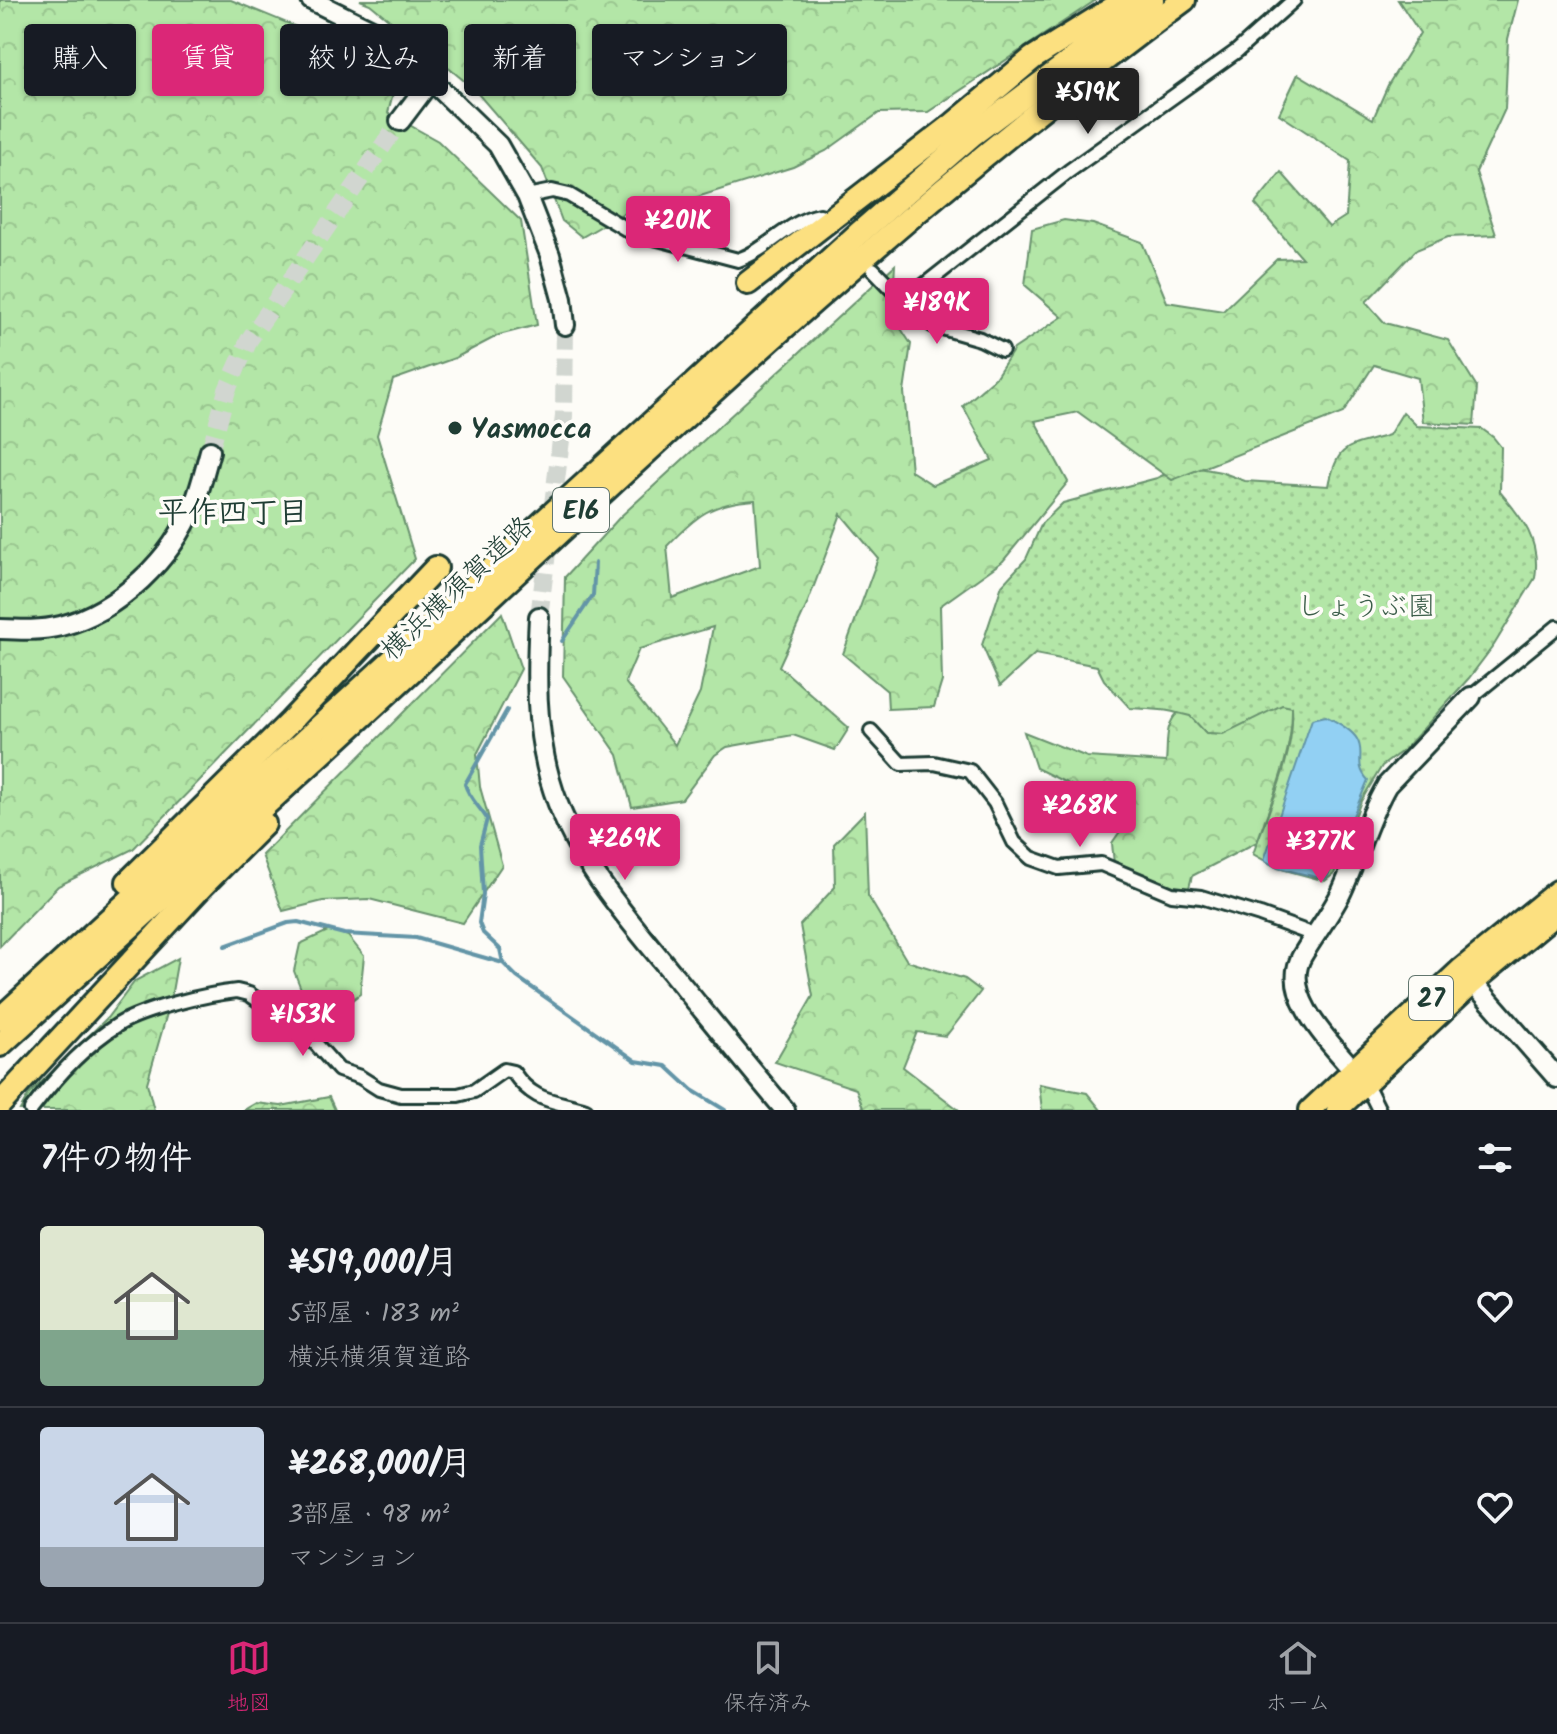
<!DOCTYPE html>
<html lang="ja">
<meta charset="utf-8">
<style>
:root{--surface:#171b24;--page:#242831;--text:#f1f3f6;--muted:#9ea1a6;--line:#363941;--accent:#db2777}
body{margin:0;font-family:Kalam,"Klee One",sans-serif;background:var(--page);color:var(--text);height:100vh;display:flex;flex-direction:column;font-size:30px;white-space:nowrap}
*{box-sizing:border-box;margin:0}
p{font-size:26px;color:var(--muted)}
.icon{flex:none;width:44px;height:44px;fill:none;stroke:currentColor;stroke-width:2;stroke-linecap:round;stroke-linejoin:round}
.map{position:relative;height:1110px;overflow:hidden}
.sheet{display:flex;flex-direction:column;background:var(--surface);flex:1}
.sheet>*{flex:none}
.top-card{position:absolute;left:24px;top:24px;width:800px;height:72px;display:flex;gap:16px}
.price{position:absolute;translate:-50% -68px;padding:0 18px;border-radius:8px;background:var(--accent);color:#fff;font-size:26px;line-height:52px;filter:drop-shadow(0 2px 4px #0008)}
.price::after{content:'';position:absolute;left:50%;top:48px;width:24px;height:18px;margin-left:-12px;background:inherit;clip-path:polygon(0 0,100% 0,50% 100%)}
.price.active{background:#222;color:#fff}
ul{padding:0;list-style:none}
li{display:flex;align-items:center;gap:24px;height:200px;padding:0 40px}
li+li{border-top:2px solid var(--line)}
li span{display:grid;place-items:center;flex:none;width:224px;height:160px;border-radius:8px;color:#555}
li>.icon{margin-inline-start:auto}
span .icon{width:96px;height:96px;fill:#fffc;stroke-width:1}
li b{font-size:34px}
h2{display:flex;justify-content:space-between;align-items:center;height:96px;padding:0 40px;font-size:34px}
.pill{padding:0 28px;border-radius:8px;background:var(--surface);box-shadow:0 2px 6px #0004;font-size:28px;line-height:72px}
.pill.active{background:var(--accent);color:#fff}
.tab-bar{display:flex;justify-content:space-around;align-items:center;height:112px;border-top:2px solid var(--line);background:var(--surface);font-size:22px;color:var(--muted)}
.tab-bar a{display:grid;justify-items:center;gap:4px}
.tab-bar .active{color:var(--accent)}
.map>svg:first-child{display:block}
.green{fill:url(#green-dots);stroke:#69926e;stroke-width:2}
.forest{fill:url(#forest-crowns);stroke:#69926e;stroke-width:2;fill-rule:evenodd}
.water{fill:#92d0f3;stroke:#6495a7;stroke-width:2}
.lines{fill:none;stroke-linecap:round;stroke-linejoin:round}
.stream{stroke:#6495a7;stroke-width:4}
.secondary-tunnel{stroke:#d1d6d0;stroke-width:18;stroke-dasharray:18 9;stroke-linecap:butt}
.street-casing{stroke:#1f3d34;stroke-width:18}
.secondary-casing{stroke:#1f3d34;stroke-width:24}
.primary-casing{stroke:#1f3d34;stroke-width:26}
.highway-casing{stroke:#1f3d34;stroke-width:28}
.street{stroke:#fdfcf7;stroke-width:12}
.secondary{stroke:#fdfcf7;stroke-width:18}
.primary{stroke:#fce080;stroke-width:20}
.highway{stroke:#fce080;stroke-width:22}
.poi-dot{fill:#1f3d34;stroke:#fdfcf7;stroke-width:3}
.labels{text-anchor:middle;stroke-width:7;stroke-linejoin:round;paint-order:stroke}
.shield{fill:#fdfcf7;stroke:#62766e;stroke-width:2}
.shield-label{font-size:26px;font-weight:bold;fill:#1f3d34}
.poi-label{font-size:28px;font-weight:bold;fill:#1f3d34;stroke:#fdfcf7;text-anchor:start}
.street-label{font-size:28px;fill:#1f3d34;stroke:#fdfcf7}
.park-label{font-size:28px;fill:#3d5f4b;stroke:#fdfcf7}
.neighbourhood-label{font-size:30px;font-weight:bold;fill:#1f3d34;stroke:#fdfcf7}
</style>
<div class="map">
<svg width="1557" height="1110" viewBox="0 0 1557 1110">
<defs>
<pattern id="green-dots" width="8" height="8" patternUnits="userSpaceOnUse" patternTransform="scale(2)"><rect width="8" height="8" fill="#b3e6a7"/><path d="M2 2h.1M6 6h.1" fill="none" stroke="#9ac690" stroke-width="1.8" stroke-linecap="round"/></pattern>
<pattern id="forest-crowns" width="20" height="18" patternUnits="userSpaceOnUse" patternTransform="scale(2)"><rect width="20" height="18" fill="#b3e6a7"/><path d="M2 6a3 3 0 1 1 6 0M12 15a3 3 0 1 1 6 0" fill="none" stroke="#9ac690"/></pattern>
</defs>
<rect width="100%" height="100%" fill="#fdfcf7"/>
<filter id="ink" filterUnits="userSpaceOnUse"><feTurbulence type="fractalNoise" baseFrequency=".0125" numOctaves="2"/><feDisplacementMap in="SourceGraphic" scale="16" xChannelSelector="R" yChannelSelector="G"/><feConvolveMatrix kernelMatrix="1 2 1 2 8 2 1 2 1" color-interpolation-filters="sRGB"/></filter>
<g filter="url(#ink)">
<!-- green -->
<path class="green" d="M1403,412L1417,426L1482,429L1493,437L1501,447L1500,492C1522,518 1541,540 1535,578L1494,645L1469,678L1405,749L1382,766L1361,801L1334,874L1325,881L1278,868L1253,854C1269,808 1295,757 1292,707L1223,734L1206,733C1180,706 1166,711 1130,708L1104,680L1097,666L1035,654L1000,686L982,645L1002,585L1026,559L1042,523L1063,503L1157,478L1174,470L1194,467L1221,472L1245,481L1329,486C1337,441 1351,447 1389,435Z"/>
<!-- forest -->
<g class="forest">
<path d="M0,0H231L399,69L388,113L438,141L521,221L537,325L499,335L455,358L393,380L377,435L415,559L133,849L58,886L0,946Z"/>
<path d="M360,0H1096L928,112L879,113L826,151L793,167L678,203H641L582,237L562,221L542,168L473,88L370,4Z"/>
<path d="M1398,0H1518L1508,39L1505,109L1476,172L1496,235L1448,237L1416,250L1366,302L1385,323L1448,340L1477,387L1474,425L1423,422L1418,378L1374,365L1343,413L1172,480L1078,412L1035,421L1068,482L1003,561L940,606L942,681L934,707L888,709L887,691L843,654L878,558L841,514L806,607L779,666L849,728L835,750L793,735L727,747L715,755L682,799L632,807L618,755L563,676L565,577L620,517L895,265L892,315L911,344L904,392L911,471L933,485L992,460L963,406L995,378L1014,349L1062,317L1025,285L1032,229L1064,220L1093,224L1142,242L1167,302L1223,311L1277,259L1302,258L1255,204L1281,172L1329,227L1346,216L1350,161L1279,114L1298,74L1373,119L1388,85L1420,33ZM755,500L760,566L672,598L667,546C697,515 711,503 755,500ZM713,627L700,693L675,745L625,682L639,649Z"/>
<path d="M502,613L521,669L477,754L480,787L502,865L463,923L369,899L323,901L283,911L262,855Z"/>
<path d="M1282,705L1292,707C1293,754 1272,799 1257,842L1192,876L1186,900L1114,864L1112,843L1130,817L1126,797L1087,793L1036,768L1024,732L1087,757L1166,762C1168,746 1164,724 1178,713L1190,716L1206,733L1223,734Z"/>
<path d="M865,812L868,896L907,961L965,979L981,991L946,1036L917,1032L903,1067L959,1110H864L856,1089L775,1062L813,996L800,925L835,887L834,844Z"/>
<path d="M330,930L348,936L364,956L360,994L330,1017L303,994L294,971L300,944Z"/>
<path d="M178,958L170,1003L147,1083L154,1110H20L29,1094L107,1018L135,981Z"/>
<path d="M1039,1084L1087,1093L1101,1110H1042Z"/>
<path d="M329,1097L335,1110H244L256,1103L281,1106Z"/>
</g>
<!-- water -->
<path class="water" d="M1326,716C1336,722 1351,729 1357,739C1366,754 1353,764 1368,780L1328,876L1325,879L1278,868L1264,860L1312,719Z"/>
<g class="lines">
<!-- stream -->
<g class="stream">
<path d="M562,641L593,595L595,563"/>
<path d="M225,946L288,923L298,922L344,934L416,938L503,963L517,977L636,1061L666,1066L692,1090L725,1110"/>
<path d="M503,963L500,949L483,933L479,923L483,894L480,845L487,819C480,807 468,797 465,784L507,710"/>
</g>
<!-- secondary-tunnel -->
<g class="secondary-tunnel">
<path d="M210,451L227,390L249,340L400,121"/>
<path d="M539,617L564,416L565,325"/>
</g>
<!-- street casing -->
<g class="street-casing">
<g id="street">
<path d="M527,196L552,191L569,195L631,232L738,260C768,250 788,221 820,215"/>
<path d="M873,269L904,301L1069,171L1237,51L1294,0"/>
<path d="M907,298L918,314L932,325L980,339L1002,350"/>
<path d="M1471,697L1557,627"/>
<path d="M871,731L901,764L934,763L970,771L995,803L1014,842L1031,858L1059,868L1101,864L1172,894L1201,897L1260,915L1317,936"/>
<path d="M1366,1084L1379,1110"/>
<path d="M31,1110C55,1078 85,1045 119,1024C144,1009 207,994 237,991L249,994L308,1035L339,1070L360,1077L379,1089L401,1095H458L474,1091L504,1070L513,1072C534,1103 554,1100 586,1110"/>
</g>
</g>
<!-- secondary casing -->
<g class="secondary-casing">
<g id="secondary">
<path d="M311,0L374,31L431,80L498,145L527,196L550,255L562,299L565,325"/>
<path d="M400,121L431,80"/>
<path d="M539,617C536,673 535,726 550,780C572,857 624,914 673,974C710,1019 747,1065 785,1110"/>
<path d="M0,629C21,630 41,631 61,626C119,611 173,558 194,504C201,487 205,469 210,451"/>
<path d="M1464,972L1557,1078"/>
<path d="M1363,1081C1339,1051 1278,998 1302,956C1315,934 1330,915 1341,893C1358,857 1367,819 1387,785L1471,697"/>
</g>
</g>
<!-- primary casing -->
<g class="primary-casing">
<g id="primary">
<path d="M1310,1110L1461,969L1557,891"/>
<path d="M1337,1110L1473,983L1557,913"/>
</g>
</g>
<!-- highway casing -->
<g class="highway-casing">
<g id="highway">
<path d="M748,283L954,124L1033,58L1126,0"/>
<path d="M128,882L290,722L436,568"/>
<path d="M0,1019L858,234L972,135L1152,0"/>
<path d="M0,1045C141,916 284,790 423,660C668,431 913,199 1184,0"/>
<path d="M0,1104L202,886L264,824"/>
</g>
</g>
<!-- street -->
<use href="#street" class="street"/>
<!-- secondary -->
<use href="#secondary" class="secondary"/>
<!-- primary -->
<use href="#primary" class="primary"/>
<!-- highway -->
<use href="#highway" class="highway"/>
</g>
</g>
<!-- markers -->
<circle class="poi-dot" cx="455" cy="428" r="8"/>
<g class="labels">
<!-- shield labels -->
<g class="shield">
<rect x="553" y="488" width="56" height="44" rx="6"/>
<rect x="1409" y="976" width="44" height="44" rx="6"/>
</g>
<g class="shield-label">
<text x="581" y="519">E16</text>
<text x="1431" y="1007">27</text>
</g>
<!-- poi labels -->
<g class="poi-label">
<text x="471" y="438">Yasmocca</text>
</g>
<!-- street labels -->
<g class="street-label">
<text transform="translate(456 587) rotate(-43)" y="10">横浜横須賀道路</text>
</g>
<!-- park labels -->
<g class="park-label">
<text x="1366" y="615">しょうぶ園</text>
</g>
<!-- neighbourhood labels -->
<g class="neighbourhood-label">
<text x="233" y="522">平作四丁目</text>
</g>
</g>
</svg>
<b class="price active" style="left:1088px;top:136px">¥519K</b>
<b class="price" style="left:678px;top:264px">¥201K</b>
<b class="price" style="left:937px;top:346px">¥189K</b>
<b class="price" style="left:1080px;top:849px">¥268K</b>
<b class="price" style="left:625px;top:882px">¥269K</b>
<b class="price" style="left:1321px;top:885px">¥377K</b>
<b class="price" style="left:303px;top:1058px">¥153K</b>
<div class="top-card">
<a class="pill">購入</a>
<a class="pill active">賃貸</a>
<a class="pill">絞り込み</a>
<a class="pill">新着</a>
<a class="pill">マンション</a>
</div>
</div>
<section class="sheet">
<h2>7件の物件<svg class="icon" aria-label="filters" viewBox="0 0 24 24"><path d="M4 7h16M4 17h16"/><circle cx="9" cy="7" r="2"/><circle cx="15" cy="17" r="2"/></svg></h2>
<ul>
<li><span style="background:linear-gradient(#dfe7d0 65%,#7fa58c 0)"><svg class="icon" aria-label="home" viewBox="0 0 24 24"><path d="M3 11l9-7 9 7M6 9v11h12V9"/></svg></span><div><b>¥519,000/月</b><p>5部屋 · 183 m²</p><p>横浜横須賀道路</p></div><svg class="icon" aria-label="heart" viewBox="0 0 24 24"><path d="M12 20l-8-8c-3-5 5-10 8-4 3-6 11-1 8 4z"/></svg></li>
<li><span style="background:linear-gradient(#c9d6e8 75%,#9aa5b1 0)"><svg class="icon" aria-label="home" viewBox="0 0 24 24"><path d="M3 11l9-7 9 7M6 9v11h12V9"/></svg></span><div><b>¥268,000/月</b><p>3部屋 · 98 m²</p><p>マンション</p></div><svg class="icon" aria-label="heart" viewBox="0 0 24 24"><path d="M12 20l-8-8c-3-5 5-10 8-4 3-6 11-1 8 4z"/></svg></li>
</ul>
</section>
<nav class="tab-bar">
<a class="active"><svg class="icon" aria-label="map" viewBox="0 0 24 24"><path d="M3 6l6-2 6 2 6-2v14l-6 2-6-2-6 2zM9 4v14M15 6v14"/></svg>地図</a>
<a><svg class="icon" aria-label="saved" viewBox="0 0 24 24"><path d="M7 4h10v16l-5-4-5 4z"/></svg>保存済み</a>
<a><svg class="icon" aria-label="home" viewBox="0 0 24 24"><path d="M3 11l9-7 9 7M6 9v11h12V9"/></svg>ホーム</a>
</nav>
